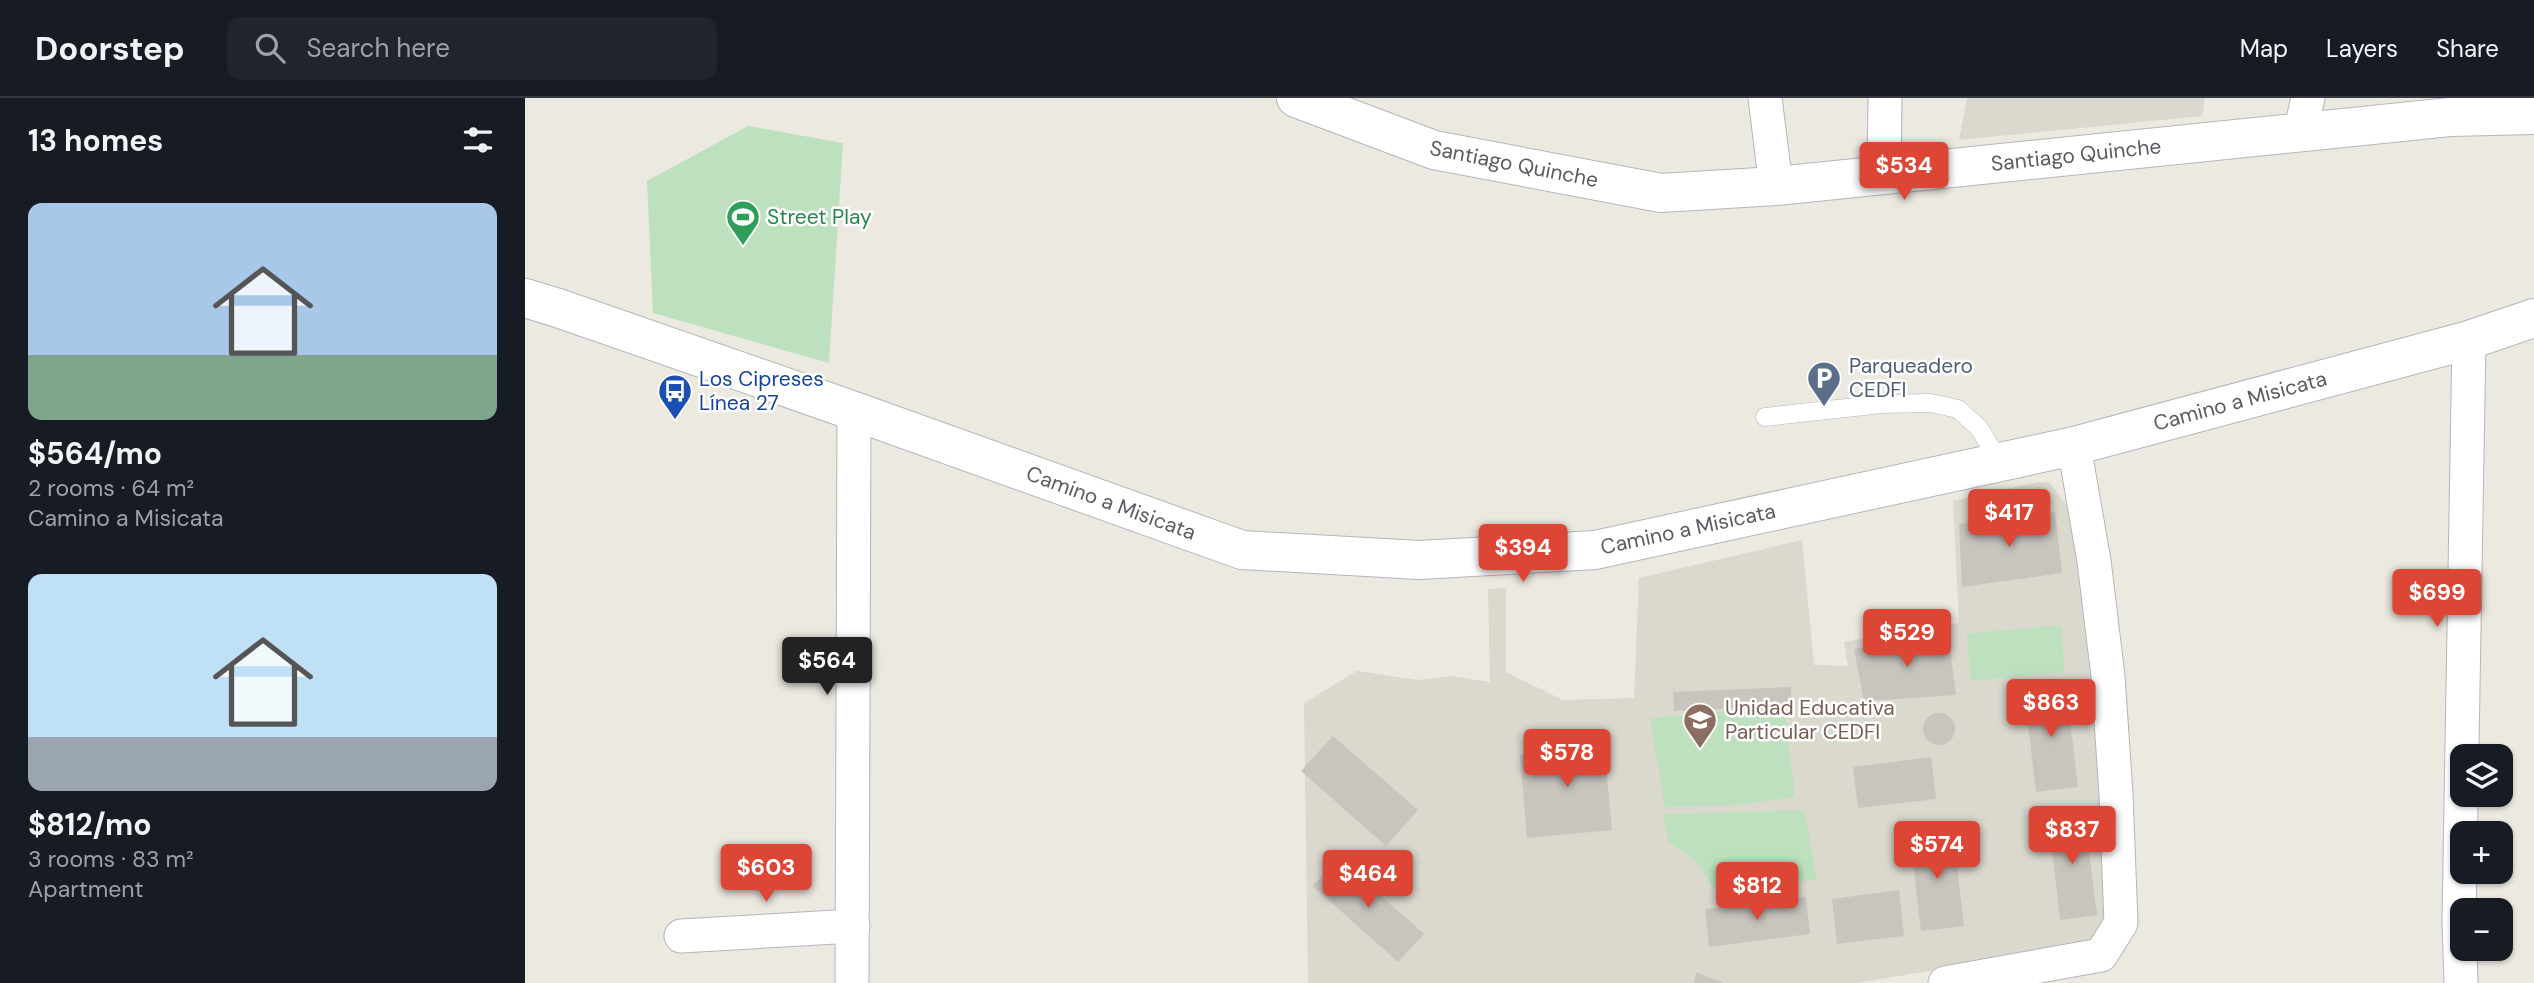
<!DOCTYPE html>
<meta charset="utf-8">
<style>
:root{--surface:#171b24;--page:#20242c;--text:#f1f3f6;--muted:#9ea1a6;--line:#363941;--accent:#dd4634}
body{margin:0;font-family:"DM Sans",sans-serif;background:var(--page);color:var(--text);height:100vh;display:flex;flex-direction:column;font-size:26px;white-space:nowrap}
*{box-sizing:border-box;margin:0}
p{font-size:23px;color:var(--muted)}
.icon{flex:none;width:38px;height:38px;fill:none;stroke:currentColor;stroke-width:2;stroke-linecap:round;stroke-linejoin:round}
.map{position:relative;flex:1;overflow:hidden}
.drawer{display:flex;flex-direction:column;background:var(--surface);width:525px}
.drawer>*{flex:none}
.tools{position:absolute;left:1925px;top:646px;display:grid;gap:14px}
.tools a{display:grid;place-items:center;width:63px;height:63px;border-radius:14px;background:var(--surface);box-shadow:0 2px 5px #0004;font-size:35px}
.price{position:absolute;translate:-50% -60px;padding:0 16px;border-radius:7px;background:var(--accent);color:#fff;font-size:23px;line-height:46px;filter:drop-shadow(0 2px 4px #0008)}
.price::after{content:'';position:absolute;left:50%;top:42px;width:21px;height:16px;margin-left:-10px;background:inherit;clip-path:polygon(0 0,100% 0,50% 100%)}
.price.current{background:#222;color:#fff}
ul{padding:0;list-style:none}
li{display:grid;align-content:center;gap:14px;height:371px;padding:0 28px}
li span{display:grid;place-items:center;height:217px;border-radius:14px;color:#555}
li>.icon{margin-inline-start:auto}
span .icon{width:126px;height:126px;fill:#fffc;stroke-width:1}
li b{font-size:30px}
h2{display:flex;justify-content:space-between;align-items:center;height:84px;padding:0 28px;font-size:30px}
header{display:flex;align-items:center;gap:42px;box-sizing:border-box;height:98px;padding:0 35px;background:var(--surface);border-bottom:2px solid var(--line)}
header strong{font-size:33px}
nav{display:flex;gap:38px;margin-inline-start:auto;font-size:24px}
.search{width:490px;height:63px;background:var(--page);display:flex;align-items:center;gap:18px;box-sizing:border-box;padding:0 24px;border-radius:14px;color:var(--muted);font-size:26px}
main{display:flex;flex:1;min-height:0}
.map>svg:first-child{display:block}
.education{fill:#dbd8ce}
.grass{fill:#bde1be}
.building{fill:#c8c5bf}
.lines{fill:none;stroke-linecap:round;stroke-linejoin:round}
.service-casing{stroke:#b3b6ba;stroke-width:19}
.minor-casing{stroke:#b3b6ba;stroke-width:35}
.tertiary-casing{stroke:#b3b6ba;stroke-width:40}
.service{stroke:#fff;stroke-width:18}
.minor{stroke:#fff;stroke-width:33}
.tertiary{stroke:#fff;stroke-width:38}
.labels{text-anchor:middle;stroke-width:5;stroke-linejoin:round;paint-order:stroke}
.street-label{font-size:21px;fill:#595c60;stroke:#fff}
.leisure-label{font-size:21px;fill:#27864d;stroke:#fff;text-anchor:start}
.service-label{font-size:21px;fill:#4e5e75;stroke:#fff;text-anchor:start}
.transit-label{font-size:21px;fill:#164399;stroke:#fff;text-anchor:start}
.education-label{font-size:21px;fill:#785e54;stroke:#fff;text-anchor:start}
</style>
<header>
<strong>Doorstep</strong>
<div class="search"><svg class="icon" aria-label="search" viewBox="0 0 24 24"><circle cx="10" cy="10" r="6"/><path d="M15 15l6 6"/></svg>Search here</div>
<nav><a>Map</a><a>Layers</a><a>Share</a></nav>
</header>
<main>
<section class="drawer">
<h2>13 homes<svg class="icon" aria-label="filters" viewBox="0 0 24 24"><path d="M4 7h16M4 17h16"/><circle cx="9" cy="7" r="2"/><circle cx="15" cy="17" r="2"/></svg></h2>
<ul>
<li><span style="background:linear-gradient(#a9c7e8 70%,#7fa58c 0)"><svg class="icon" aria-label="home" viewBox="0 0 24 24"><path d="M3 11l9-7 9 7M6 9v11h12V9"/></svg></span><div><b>$564/mo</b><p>2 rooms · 64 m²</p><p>Camino a Misicata</p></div></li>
<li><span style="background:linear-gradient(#bfe0f5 75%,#9aa5b1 0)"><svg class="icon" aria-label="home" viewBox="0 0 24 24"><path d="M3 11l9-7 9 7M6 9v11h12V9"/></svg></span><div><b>$812/mo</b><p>3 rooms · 83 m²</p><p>Apartment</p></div></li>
</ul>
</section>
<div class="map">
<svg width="2009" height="885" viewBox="0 0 2009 885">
<rect width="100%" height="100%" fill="#ebe9e0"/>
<!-- education -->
<g class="education">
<path d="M1442,0H1680L1677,18L1434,42Z"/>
<path d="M1514,384L1525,385L1546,414L1559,463L1582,818L1571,846L1331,885H783L779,605L832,573L893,582L926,578L965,584L963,491L981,490V574L1038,602L1109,600L1114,480L1277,442L1289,567L1323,568L1319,544L1434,525L1428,403Z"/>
</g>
<!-- grass -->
<g class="grass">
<path d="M223,28L318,45L304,265L128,215L122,83Z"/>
<path d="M1536,527L1540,574L1446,583L1442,536Z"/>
<path d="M1259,608L1270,699L1209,707L1140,709L1125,620Z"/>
<path d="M1279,712L1292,782L1188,789L1171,763L1143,743L1138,716Z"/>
</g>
<!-- building -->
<g class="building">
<path d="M1530,414L1537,475L1437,489L1434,426Z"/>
<path d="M1423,535L1431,597L1339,603L1329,551Z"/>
<path d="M1541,588L1553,689L1511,694L1499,593Z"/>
<path d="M1266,589L1267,608L1149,613L1148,594Z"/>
<circle cx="1414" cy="631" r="16"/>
<path d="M1078,636L1087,732L1002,740L995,657L1037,653V641Z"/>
<path d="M808,638L893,712L861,748L776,673Z"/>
<path d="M1406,659L1411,701L1333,710L1328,669Z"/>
<path d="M1559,713L1572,817L1535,822L1523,718Z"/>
<path d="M1428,732L1439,828L1396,833L1385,738Z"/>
<path d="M813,760L899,836L873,864L788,788Z"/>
<path d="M1374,792L1379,838L1312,846L1307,801Z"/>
<path d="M1281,799L1285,836L1184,849L1180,811Z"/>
<path d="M1171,874L1199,885H1169Z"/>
</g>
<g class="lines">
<!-- service casing -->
<g class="service-casing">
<path id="service" d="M1240,319L1357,306L1406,305L1433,311L1454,330L1475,364"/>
</g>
<!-- minor casing -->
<g class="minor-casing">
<g id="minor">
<path d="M1240,0L1251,88"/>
<path d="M1775,35L1783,0"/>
<path d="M1359,76L1360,0"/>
<path d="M156,838L328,828"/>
<path d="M327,885L329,313"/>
<path d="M1420,885L1576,857L1596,825L1591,696L1583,578L1569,463L1549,348"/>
<path d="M1936,885L1934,822L1944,242"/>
</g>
</g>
<!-- tertiary casing -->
<g class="tertiary-casing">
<g id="tertiary">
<path d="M771,0L909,52L1136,95L1251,88L1925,19L2009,17"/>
<path d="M0,200L33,210L329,313L717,452L894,462L1070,452L1549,348L1944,242L2009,220"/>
</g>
</g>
<!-- service -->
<use href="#service" class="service"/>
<!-- minor -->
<use href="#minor" class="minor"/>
<!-- tertiary -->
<use href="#tertiary" class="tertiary"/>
</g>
<!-- icons -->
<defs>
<g id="stadium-pin" transform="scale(1.75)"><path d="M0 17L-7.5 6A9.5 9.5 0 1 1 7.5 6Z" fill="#2e9e5b" stroke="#fff"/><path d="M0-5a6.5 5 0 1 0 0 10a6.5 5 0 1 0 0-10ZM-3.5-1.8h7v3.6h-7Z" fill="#fff"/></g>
<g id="parking-pin" transform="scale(1.75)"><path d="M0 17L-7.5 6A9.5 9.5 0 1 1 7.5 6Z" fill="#5c6f8a" stroke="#fff"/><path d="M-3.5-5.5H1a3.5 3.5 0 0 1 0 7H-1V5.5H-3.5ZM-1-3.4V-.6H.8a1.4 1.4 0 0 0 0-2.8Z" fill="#fff"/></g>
<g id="bus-pin" transform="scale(1.75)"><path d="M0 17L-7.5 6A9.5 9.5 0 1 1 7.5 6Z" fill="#1a4fb4" stroke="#fff"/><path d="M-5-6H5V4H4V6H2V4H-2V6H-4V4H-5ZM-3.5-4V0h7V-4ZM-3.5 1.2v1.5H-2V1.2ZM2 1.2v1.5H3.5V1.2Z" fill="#fff"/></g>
<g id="school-pin" transform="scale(1.75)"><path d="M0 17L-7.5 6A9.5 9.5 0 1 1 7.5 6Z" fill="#8d6e63" stroke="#fff"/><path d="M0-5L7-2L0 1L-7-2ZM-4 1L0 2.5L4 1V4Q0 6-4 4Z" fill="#fff"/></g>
</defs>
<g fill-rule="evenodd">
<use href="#stadium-pin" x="218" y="119"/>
<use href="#parking-pin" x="1299" y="280"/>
<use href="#bus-pin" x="150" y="293"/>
<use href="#school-pin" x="1175" y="622"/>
</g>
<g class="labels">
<!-- street labels -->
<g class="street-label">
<text transform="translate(1551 57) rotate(-6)" y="7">Santiago Quinche</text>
<text transform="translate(989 66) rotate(11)" y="7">Santiago Quinche</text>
<text transform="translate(1715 303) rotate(-15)" y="7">Camino a Misicata</text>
<text transform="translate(586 405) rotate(20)" y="7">Camino a Misicata</text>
<text transform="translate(1163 431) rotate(-12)" y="7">Camino a Misicata</text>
</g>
<!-- leisure labels -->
<g class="leisure-label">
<text x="242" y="126">Street Play</text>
</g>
<!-- service labels -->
<g class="service-label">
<text x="1324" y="275">Parqueadero<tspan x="1324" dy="24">CEDFI</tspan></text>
</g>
<!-- transit labels -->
<g class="transit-label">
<text x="174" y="288">Los Cipreses<tspan x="174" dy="24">Línea 27</tspan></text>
</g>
<!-- education labels -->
<g class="education-label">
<text x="1200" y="617">Unidad Educativa<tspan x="1200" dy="24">Particular CEDFI</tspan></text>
</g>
</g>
</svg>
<div class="tools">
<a><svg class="icon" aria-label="layers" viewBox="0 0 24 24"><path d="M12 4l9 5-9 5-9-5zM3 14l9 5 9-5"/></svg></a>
<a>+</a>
<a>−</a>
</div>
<b class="price" style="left:1379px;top:104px">$534</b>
<b class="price" style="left:1484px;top:451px">$417</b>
<b class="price" style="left:998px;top:486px">$394</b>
<b class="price" style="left:1912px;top:531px">$699</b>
<b class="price" style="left:1382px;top:571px">$529</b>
<b class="price current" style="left:302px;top:599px">$564</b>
<b class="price" style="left:1526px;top:641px">$863</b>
<b class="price" style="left:1042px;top:691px">$578</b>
<b class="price" style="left:1547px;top:768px">$837</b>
<b class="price" style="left:1412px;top:783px">$574</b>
<b class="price" style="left:241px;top:806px">$603</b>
<b class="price" style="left:843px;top:812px">$464</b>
<b class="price" style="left:1232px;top:824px">$812</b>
</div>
</main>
